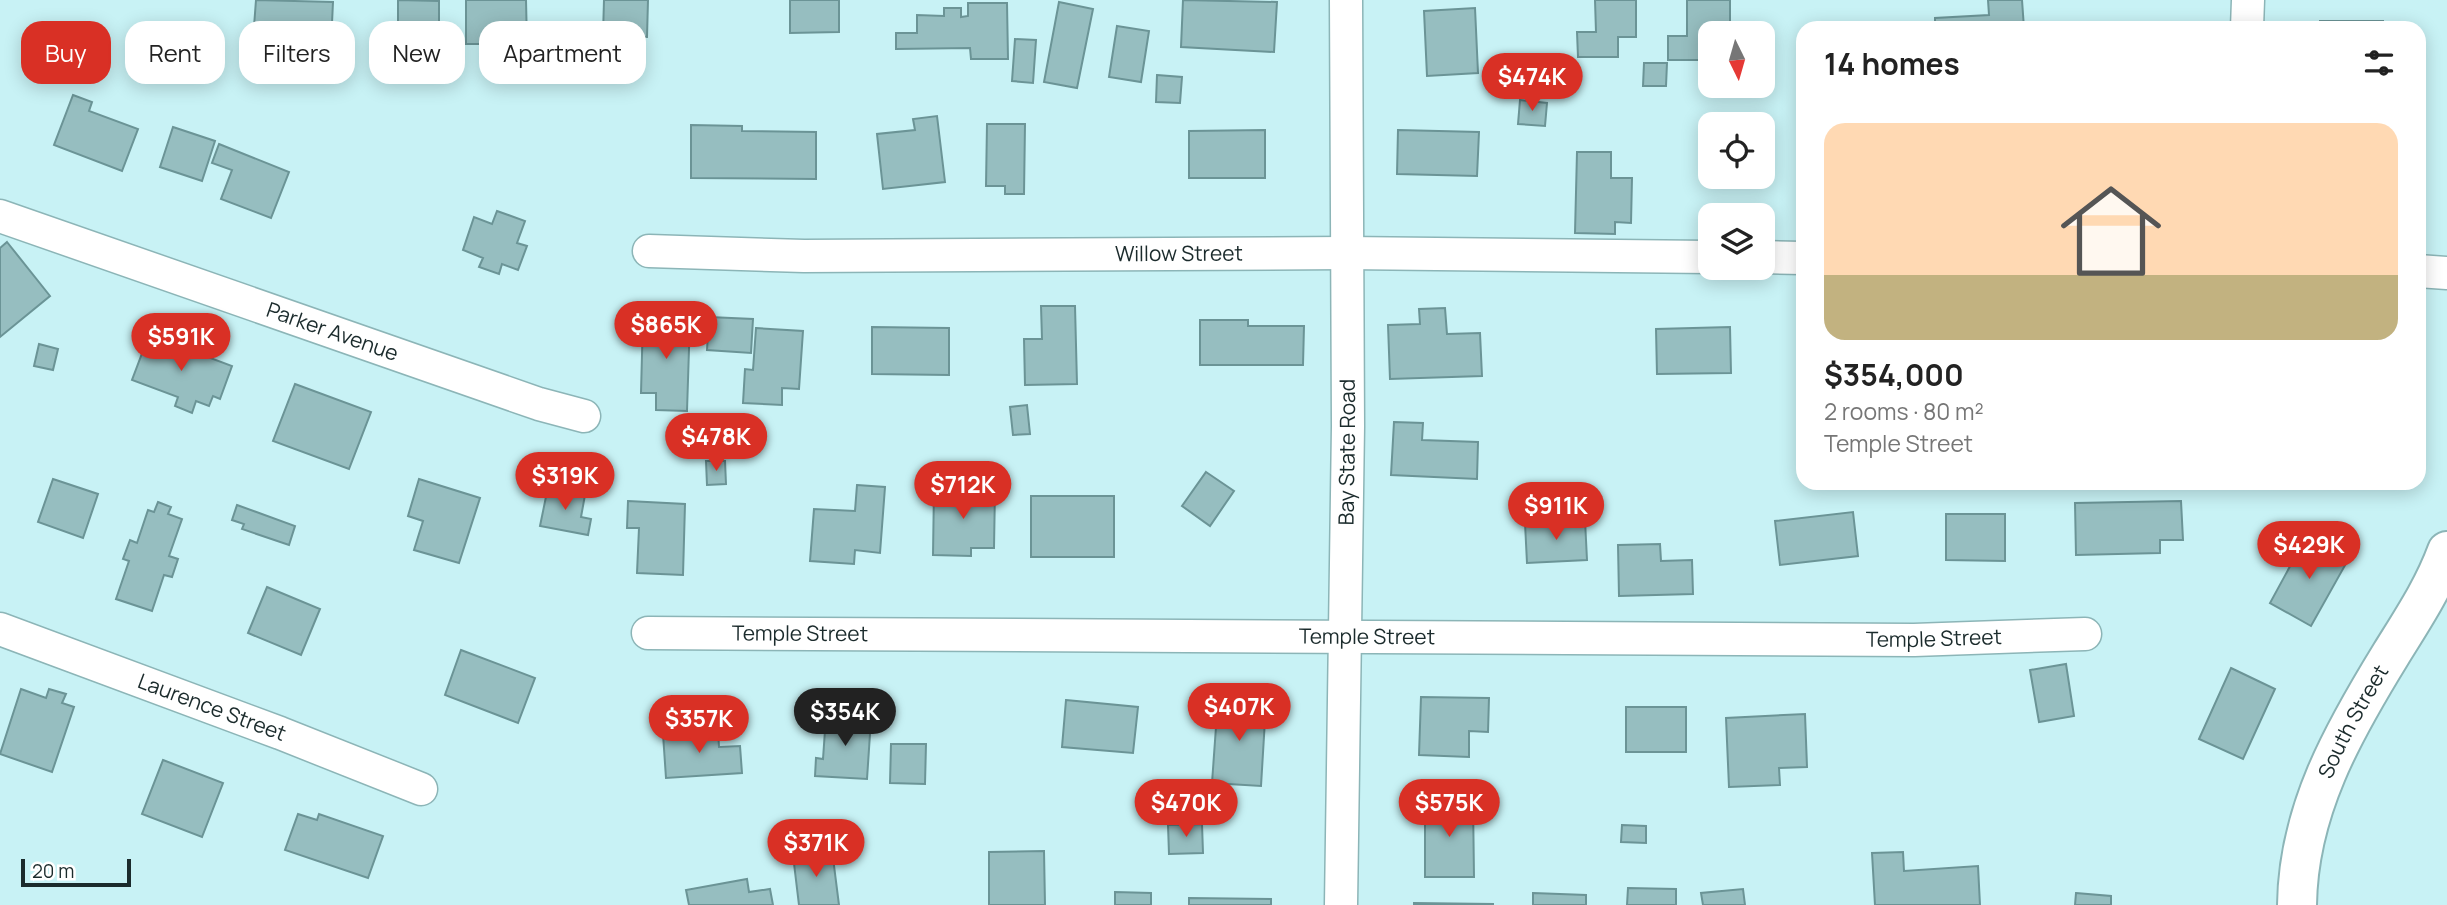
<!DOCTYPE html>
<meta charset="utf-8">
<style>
:root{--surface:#fff;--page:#f6f6f6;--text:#222;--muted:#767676;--accent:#d93025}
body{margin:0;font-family:Manrope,sans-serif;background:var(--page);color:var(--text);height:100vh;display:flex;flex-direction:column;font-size:26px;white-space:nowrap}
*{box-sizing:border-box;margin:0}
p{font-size:23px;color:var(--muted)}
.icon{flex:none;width:38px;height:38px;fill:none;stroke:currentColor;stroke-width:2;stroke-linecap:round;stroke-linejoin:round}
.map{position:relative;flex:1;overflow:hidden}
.drawer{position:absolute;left:1796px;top:21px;width:630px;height:469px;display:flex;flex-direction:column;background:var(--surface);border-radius:21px;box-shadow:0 4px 18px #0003}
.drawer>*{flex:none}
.banner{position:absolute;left:21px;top:21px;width:665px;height:63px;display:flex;gap:14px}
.needle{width:46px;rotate:175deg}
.controls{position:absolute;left:1698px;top:21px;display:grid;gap:14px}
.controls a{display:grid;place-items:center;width:77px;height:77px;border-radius:14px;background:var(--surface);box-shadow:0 4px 18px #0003;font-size:35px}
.scale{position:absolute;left:21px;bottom:18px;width:110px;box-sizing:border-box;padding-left:7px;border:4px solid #1b2b2c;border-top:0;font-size:19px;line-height:24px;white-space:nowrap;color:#1b2b2c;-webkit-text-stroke:5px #fff;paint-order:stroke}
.price{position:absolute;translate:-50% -60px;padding:0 16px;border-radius:24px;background:var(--accent);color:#fff;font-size:23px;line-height:46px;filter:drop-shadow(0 2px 4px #0008)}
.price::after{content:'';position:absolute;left:50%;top:42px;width:21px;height:16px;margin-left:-10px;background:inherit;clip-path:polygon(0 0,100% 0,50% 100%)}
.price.active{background:#222;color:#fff}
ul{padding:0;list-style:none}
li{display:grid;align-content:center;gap:14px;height:371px;padding:0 28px}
li span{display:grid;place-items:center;height:217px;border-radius:21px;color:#555}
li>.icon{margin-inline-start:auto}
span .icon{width:126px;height:126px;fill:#fffc;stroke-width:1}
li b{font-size:30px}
h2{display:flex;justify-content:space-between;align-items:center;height:84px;padding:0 28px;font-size:30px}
.chip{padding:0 24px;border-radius:21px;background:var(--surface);box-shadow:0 4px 18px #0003;font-size:24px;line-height:63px}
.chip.active{background:var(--accent);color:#fff}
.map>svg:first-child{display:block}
.building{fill:#96bec0;stroke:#6b9496;stroke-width:2}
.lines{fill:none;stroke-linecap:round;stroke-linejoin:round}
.minor-casing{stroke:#8cb5b7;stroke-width:35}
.tertiary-casing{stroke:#8cb5b7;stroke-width:42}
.minor{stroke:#fff;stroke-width:32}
.tertiary{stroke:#fff;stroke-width:38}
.labels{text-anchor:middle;stroke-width:5;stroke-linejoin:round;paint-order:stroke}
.street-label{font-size:21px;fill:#1b2b2c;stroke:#fff}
</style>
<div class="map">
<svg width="2447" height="905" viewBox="0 0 2447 905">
<rect width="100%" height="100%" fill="#c8f2f5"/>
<!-- building -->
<g class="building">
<path d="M256,0L333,2L331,44L253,40Z"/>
<path d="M398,0L439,1V42H398Z"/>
<path d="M466,0H526L527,44H466Z"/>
<path d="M604,0H648L647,37L603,35Z"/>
<path d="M790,0H839V32L790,33Z"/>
<path d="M1183,0L1277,2L1274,52L1181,47Z"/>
<path d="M1595,0H1636V37H1618V57H1578L1577,32H1596Z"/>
<path d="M1687,0H1730V33H1710V60H1668V36H1687Z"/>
<path d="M1988,0H2022L2024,28H1935V18L1989,15Z"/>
<path d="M1059,2L1093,9L1077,88L1044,82Z"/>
<path d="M968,3H1007L1008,59H971L970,48L896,49V33H917V15L944,16V8H961V17L968,16Z"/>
<path d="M1475,8L1478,73L1427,76L1424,11Z"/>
<rect x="2320" y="21" width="63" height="7"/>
<path d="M1117,26L1149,31L1141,82L1109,77Z"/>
<path d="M1015,39L1036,40L1033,83L1012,81Z"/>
<path d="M1644,63H1667L1666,86H1643Z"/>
<path d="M1157,75L1182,77L1180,103L1156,102Z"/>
<path d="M73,95L92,102L89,111L138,129L122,171L54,145Z"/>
<path d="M1520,100L1547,103L1545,126L1518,124Z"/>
<path d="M937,116L945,182L883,189L877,134L915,130L913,119Z"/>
<path d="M987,124H1025L1024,194H1005V186H986Z"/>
<path d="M691,125L742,126V131L816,132V179L691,178Z"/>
<path d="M173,127L215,141L202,181L160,167Z"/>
<path d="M1265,130V178H1189V131Z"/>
<path d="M1398,130L1479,132L1477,176L1397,174Z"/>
<path d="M219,144L289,172L271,218L221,199L232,170L212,163Z"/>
<path d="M1577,152H1611V178H1632L1631,223L1615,222V234L1575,233Z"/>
<path d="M497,211L525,221L517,243L527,246L518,270L502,264L499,274L479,267L483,258L463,250L474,217L492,224Z"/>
<path d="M7,242L50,296L0,337V248Z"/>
<path d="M1041,306H1075L1077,384L1025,385L1024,339H1042Z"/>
<path d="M1445,308L1447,334L1480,333L1482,376L1390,379L1388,325L1420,324L1419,309Z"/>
<path d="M643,317L690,318L687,411L656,410V393H641Z"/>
<path d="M709,317L753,319L751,353L707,350Z"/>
<path d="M1200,320H1248V326H1304L1303,365H1200Z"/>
<path d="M872,327L949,328V375L872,374Z"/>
<path d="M1730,327L1731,373L1657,374L1656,329Z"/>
<path d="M756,328L803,331L799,389L782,388V405L743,403L745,369L753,370Z"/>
<path d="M149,335L232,366L220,399L213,396L209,406L196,401L192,413L175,406L178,397L132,380Z"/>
<path d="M39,344L58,349L53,370L34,366Z"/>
<path d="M295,384L371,412L349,469L273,441Z"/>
<path d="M1027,405L1030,434L1013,435L1010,407Z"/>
<path d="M1394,422L1423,423L1422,440L1478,442L1477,479L1391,475Z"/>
<path d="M706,461H725L726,484L707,485Z"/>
<path d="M1206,472L1234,491L1210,526L1182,506Z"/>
<path d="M53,479L98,494L83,538L38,522Z"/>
<path d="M419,479L480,498L459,563L414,550L423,521L408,516Z"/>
<path d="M857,485L885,487L880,553L855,550L854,564L810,561L814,509L855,511Z"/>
<path d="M548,487L585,495L581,517L591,519L588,535L540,526Z"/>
<path d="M934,488L995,489L994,548H971V556L933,555Z"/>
<rect x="1031" y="496" width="83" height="61"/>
<path d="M628,501L685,504L683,575L637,573L639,528H627Z"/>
<path d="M2181,501L2183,540H2160V553L2076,555L2075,503Z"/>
<path d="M158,502L171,507L168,514L182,519L169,556L178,559L172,577L164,575L152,611L116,599L129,561L123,559L130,540L137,543L148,510L154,512Z"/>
<path d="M237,505L295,526L289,545L242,529L244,524L232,520Z"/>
<path d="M1853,512L1858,556L1780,565L1775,521Z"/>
<path d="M1946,514H2005V561L1946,560Z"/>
<path d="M1585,520L1587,560L1527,563L1525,523Z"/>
<path d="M2306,537L2348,560L2311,626L2270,603Z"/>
<path d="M1660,544L1661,561L1692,560L1693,594L1619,596L1618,545Z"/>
<path d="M267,587L320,609L301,655L248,633Z"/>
<path d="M461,650L535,678L518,723L445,695Z"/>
<path d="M2066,664L2074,716L2039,722L2030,670Z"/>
<path d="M2231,668L2275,689L2243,759L2199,739Z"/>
<path d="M21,689L46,698L49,689L66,694L62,703L74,707L52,772L0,754Z"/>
<path d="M1421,697L1489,698L1488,732L1469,731V757L1419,755Z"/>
<path d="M1218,699L1266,703L1261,786L1212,783Z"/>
<path d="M1066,700L1138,707L1133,753L1062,747Z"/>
<rect x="1626" y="707" width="60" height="45"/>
<path d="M1805,714L1807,767L1779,768L1780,785L1729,787L1726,718Z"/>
<path d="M826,716L871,719L867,779L815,776L816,758L823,759Z"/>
<path d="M718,730L719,747L740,746L742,773L666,778L663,734Z"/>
<path d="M891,744H926L925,784L890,783Z"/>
<path d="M163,760L223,783L202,837L142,814Z"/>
<path d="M1425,801H1473L1474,877H1425Z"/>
<path d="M298,814L317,820L319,814L383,836L368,878L285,850Z"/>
<path d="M1202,824L1203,853L1169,854L1168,825Z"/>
<path d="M1622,825L1646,826V843L1621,842Z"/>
<path d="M832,850L839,905H799L793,855Z"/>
<path d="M1044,851L1045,905H989V852Z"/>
<path d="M1903,852L1904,871L1978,866L1980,905H1875L1872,853Z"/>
<path d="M747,879L749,892L770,889L773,905H689L686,890Z"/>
<path d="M1628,888L1676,889V905H1627Z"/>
<path d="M1743,889L1745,905H1703L1701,893Z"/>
<path d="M1115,892L1151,893V905H1115Z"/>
<path d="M1533,893L1586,895V905H1533Z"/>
<path d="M2076,893L2111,896V905H2075Z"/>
<path d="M1189,898L1271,899V905H1189Z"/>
<path d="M1414,903L1493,904V905H1414Z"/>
</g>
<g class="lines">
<!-- minor casing -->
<g class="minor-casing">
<g id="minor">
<path d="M2247,28L2248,0"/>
<path id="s1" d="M0,216L539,404L584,416"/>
<path id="s2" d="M649,251L804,256L1347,253L1710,257"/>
<path d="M1762,257L1802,258"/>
<path d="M2418,271L2447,273"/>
<path id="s3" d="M0,629L280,733L421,789"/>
<path id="s4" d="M648,633L1914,640L2085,634"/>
<path id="s5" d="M1341,905L1348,426L1346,0"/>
</g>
</g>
<!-- tertiary casing -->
<g class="tertiary-casing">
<g id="tertiary">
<path id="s6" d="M2297,905C2298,811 2343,732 2391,654C2412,620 2433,589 2447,551"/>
</g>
</g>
<!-- minor -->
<use href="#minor" class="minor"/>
<!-- tertiary -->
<use href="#tertiary" class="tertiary"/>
</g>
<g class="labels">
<!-- street labels -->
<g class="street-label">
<text dy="7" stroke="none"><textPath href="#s2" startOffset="530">Willow Street</textPath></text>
<text dy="7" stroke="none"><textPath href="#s1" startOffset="352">Parker Avenue</textPath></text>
<text dy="7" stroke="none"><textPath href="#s5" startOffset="453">Bay State Road</textPath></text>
<text dy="7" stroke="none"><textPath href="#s4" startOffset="152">Temple Street</textPath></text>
<text dy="7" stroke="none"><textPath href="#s4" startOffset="719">Temple Street</textPath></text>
<text dy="7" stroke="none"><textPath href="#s4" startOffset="1286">Temple Street</textPath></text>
<text dy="7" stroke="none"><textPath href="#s3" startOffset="226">Laurence Street</textPath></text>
<text dy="7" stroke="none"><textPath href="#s6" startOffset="194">South Street</textPath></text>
</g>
</g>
</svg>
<div class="controls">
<a><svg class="needle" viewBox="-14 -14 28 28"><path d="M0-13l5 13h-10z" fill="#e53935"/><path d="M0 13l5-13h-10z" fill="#767676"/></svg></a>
<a><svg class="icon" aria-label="locate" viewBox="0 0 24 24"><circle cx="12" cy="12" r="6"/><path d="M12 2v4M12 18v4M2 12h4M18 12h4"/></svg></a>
<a><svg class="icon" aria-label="layers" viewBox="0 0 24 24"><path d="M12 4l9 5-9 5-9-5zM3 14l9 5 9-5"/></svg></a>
</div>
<div class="scale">20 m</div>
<b class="price" style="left:1532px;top:113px">$474K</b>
<b class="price" style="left:666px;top:361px">$865K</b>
<b class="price" style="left:181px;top:373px">$591K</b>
<b class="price" style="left:716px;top:473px">$478K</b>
<b class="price" style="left:565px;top:512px">$319K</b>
<b class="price" style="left:963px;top:521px">$712K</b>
<b class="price" style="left:1556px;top:542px">$911K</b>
<b class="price" style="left:2309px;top:581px">$429K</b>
<b class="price" style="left:1239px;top:743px">$407K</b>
<b class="price active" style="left:845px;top:748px">$354K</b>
<b class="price" style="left:699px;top:755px">$357K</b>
<b class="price" style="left:1186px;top:839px">$470K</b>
<b class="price" style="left:1449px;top:839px">$575K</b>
<b class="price" style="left:816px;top:879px">$371K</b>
<div class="banner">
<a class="chip active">Buy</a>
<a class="chip">Rent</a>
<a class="chip">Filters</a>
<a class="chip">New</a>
<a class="chip">Apartment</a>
</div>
<section class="drawer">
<h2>14 homes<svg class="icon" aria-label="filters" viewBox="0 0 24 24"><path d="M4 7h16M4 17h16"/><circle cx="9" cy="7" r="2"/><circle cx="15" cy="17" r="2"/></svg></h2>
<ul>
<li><span style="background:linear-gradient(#ffd9b3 70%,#c2b280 0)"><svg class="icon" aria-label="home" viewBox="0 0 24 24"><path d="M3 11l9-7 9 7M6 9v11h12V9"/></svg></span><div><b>$354,000</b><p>2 rooms · 80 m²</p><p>Temple Street</p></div></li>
</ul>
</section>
</div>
